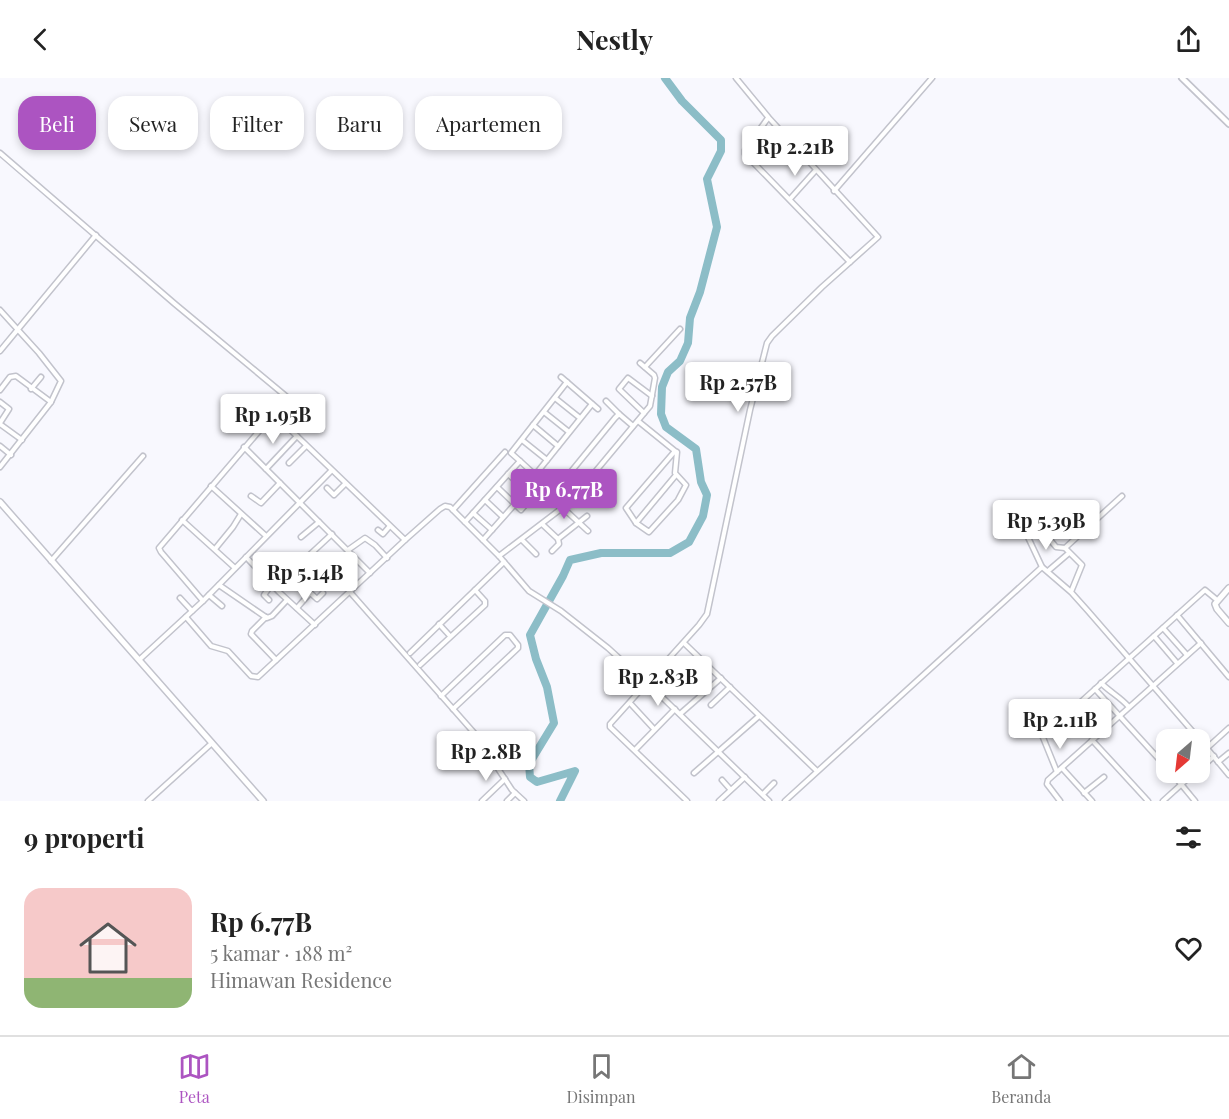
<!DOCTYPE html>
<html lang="id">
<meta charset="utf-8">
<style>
:root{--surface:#fff;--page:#f2f2f2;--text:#222;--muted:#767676;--line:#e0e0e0;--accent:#ac54c1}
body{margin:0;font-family:"Playfair Display",serif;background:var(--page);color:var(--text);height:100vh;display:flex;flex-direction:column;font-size:22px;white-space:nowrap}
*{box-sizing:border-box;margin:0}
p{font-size:20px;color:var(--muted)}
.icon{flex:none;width:33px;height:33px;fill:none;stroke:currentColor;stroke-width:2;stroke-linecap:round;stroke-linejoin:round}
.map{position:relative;height:723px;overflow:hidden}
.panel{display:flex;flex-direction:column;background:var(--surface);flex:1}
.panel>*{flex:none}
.banner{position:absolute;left:18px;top:18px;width:600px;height:54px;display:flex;gap:12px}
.needle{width:39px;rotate:208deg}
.fabs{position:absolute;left:1156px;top:651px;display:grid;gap:12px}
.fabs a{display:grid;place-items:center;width:54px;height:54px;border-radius:12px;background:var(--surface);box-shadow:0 3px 9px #0003;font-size:30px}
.price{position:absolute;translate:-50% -51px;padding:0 14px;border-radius:6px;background:#fff;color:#222;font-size:20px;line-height:39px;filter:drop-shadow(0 2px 3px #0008)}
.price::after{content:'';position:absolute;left:50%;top:36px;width:18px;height:14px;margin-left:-9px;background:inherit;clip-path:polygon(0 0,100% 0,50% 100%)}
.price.selected{background:var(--accent);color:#fff}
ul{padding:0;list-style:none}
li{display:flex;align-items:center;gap:18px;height:150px;padding:0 24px}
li+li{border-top:2px solid var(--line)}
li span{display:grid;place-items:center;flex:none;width:168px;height:120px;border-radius:18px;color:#555}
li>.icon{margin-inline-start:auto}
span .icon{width:72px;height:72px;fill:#fffc;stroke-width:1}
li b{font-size:26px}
h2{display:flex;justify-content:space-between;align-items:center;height:72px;padding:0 24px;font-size:26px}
.chip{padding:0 21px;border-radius:18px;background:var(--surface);box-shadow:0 3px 9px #0003;font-size:21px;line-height:54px}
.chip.selected{background:var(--accent);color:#fff}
header{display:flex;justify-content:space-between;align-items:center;height:78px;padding:0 24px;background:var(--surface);font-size:27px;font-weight:700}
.tab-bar{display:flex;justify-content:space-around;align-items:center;height:84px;border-top:2px solid var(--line);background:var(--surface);font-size:16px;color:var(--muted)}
.tab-bar a{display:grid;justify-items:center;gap:3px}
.tab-bar .selected{color:var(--accent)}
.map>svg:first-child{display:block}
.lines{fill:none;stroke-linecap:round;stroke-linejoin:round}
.river{stroke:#8cbdc7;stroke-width:8}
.minor-casing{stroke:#c2c3cc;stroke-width:7}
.tertiary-casing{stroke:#c2c3cc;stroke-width:8}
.secondary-casing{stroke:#c2c3cc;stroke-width:8}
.minor{stroke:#fff;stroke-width:4}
.tertiary{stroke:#fff;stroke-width:4.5}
.secondary{stroke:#fff;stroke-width:5}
</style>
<header><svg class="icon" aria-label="back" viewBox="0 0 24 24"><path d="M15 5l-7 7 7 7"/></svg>Nestly<svg class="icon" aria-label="share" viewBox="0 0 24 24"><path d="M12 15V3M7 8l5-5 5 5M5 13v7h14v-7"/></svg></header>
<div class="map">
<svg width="1229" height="723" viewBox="0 0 1229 723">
<rect width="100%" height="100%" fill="#f8f8fe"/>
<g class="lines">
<!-- river -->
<path class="river" d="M560,723L575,693L537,704L530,699L529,686L554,645L547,609L536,581L530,557L563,498L570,482L601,475H670L689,464L703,438L707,417L701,404L696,371L666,349L661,336L662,309L668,294L680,283L688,265L690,240L700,214L717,149L707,101L721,73V62L682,23L665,0"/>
<!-- minor casing -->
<g class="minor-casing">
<g id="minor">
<path d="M768,40L745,72V76L850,184"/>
<path d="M0,75L175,226L287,319L275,337"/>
<path d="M834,113L932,0"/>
<path d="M790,121L816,92"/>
<path d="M0,232L39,275L61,303L51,324L0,389"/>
<path d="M0,273L96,157"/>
<path d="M645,289L680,251"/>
<path d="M561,299L598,331"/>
<path d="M31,311L41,299"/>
<path d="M0,312L10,299L16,298L51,324"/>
<path d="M555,320L580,340"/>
<path d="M606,323L619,336"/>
<path d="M0,324L9,331L0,345"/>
<path d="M544,334L569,354"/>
<path d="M644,335L619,311L628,300L652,318"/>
<path d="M638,343L675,373L677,374L675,395L686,407L678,422L649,454L636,445L626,430L675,373"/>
<path d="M0,346L22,362"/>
<path d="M533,347L558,368"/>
<path d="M522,362L547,382"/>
<path d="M0,368L11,377"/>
<path d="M244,369L370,495"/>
<path d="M289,385L306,368"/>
<path d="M266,391L297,358"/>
<path d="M508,396L533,418"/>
<path d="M535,397L592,326"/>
<path d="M211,408L266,458"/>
<path d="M497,409L521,432L544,405L520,383"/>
<path d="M327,410L334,417L345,406"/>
<path d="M251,418L261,425L280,405"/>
<path d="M485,422L503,439"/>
<path d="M570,424L556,412L615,340L619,336L633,348"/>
<path d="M563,430L588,453"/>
<path d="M453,432L505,374"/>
<path d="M473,435L492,452"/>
<path d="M182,442L235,490"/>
<path d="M465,444L520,383L511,375L567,304"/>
<path d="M636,445L676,397"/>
<path d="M542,446L558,461L587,438"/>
<path d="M378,452L383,456L389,449"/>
<path d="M301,459L319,444"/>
<path d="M483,462L515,426"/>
<path d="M522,462L536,476"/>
<path d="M1065,470L1122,418"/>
<path d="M215,471L233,449L241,436"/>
<path d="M348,472L365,460L375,467L387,480"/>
<path d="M552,473L559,466L558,461"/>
<path d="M308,478L324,498L331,502L335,500L352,477"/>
<path d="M499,478L570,424L650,328L655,300L654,297L640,285"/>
<path d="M246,479L279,514L315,547"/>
<path d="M51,483L143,378"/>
<path d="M1048,493L1069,475"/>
<path d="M289,495L317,521L323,515"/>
<path d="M267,501L277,491L275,486"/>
<path d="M219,507L267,540L272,538L287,522"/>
<path d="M275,509L332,456"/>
<path d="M350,514L476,657L512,712L524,723"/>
<path d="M1071,514L1082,487L1065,470L1056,469L1025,431L1018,438L1042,489L1071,514L1088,533L1200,662"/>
<path d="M209,517L222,528"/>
<path d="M180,520L192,533"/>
<path d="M269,522L264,517L272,506"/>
<path d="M203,523L161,474L159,470L272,338L275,337L405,462L440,431L445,428L450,429L499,478L529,513L561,533L608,570L664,621L769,723"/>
<path d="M297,530L310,515"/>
<path d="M1177,537L1229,599"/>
<path d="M186,539L211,568L228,573L251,598L258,599L405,462"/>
<path d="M266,539L252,553L251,556L276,582"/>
<path d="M439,546L450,558"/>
<path d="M1163,550L1187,577"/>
<path d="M1154,558L1177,585"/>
<path d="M684,565L817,693"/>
<path d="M410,575L504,484"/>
<path d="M139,582L203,523L331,393"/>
<path d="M420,587L485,527V523L475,512"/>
<path d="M1101,605C1110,614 1120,619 1128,628"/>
<path d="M1095,611L1167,690"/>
<path d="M441,618L505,557H510L518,567V570L453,631"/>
<path d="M630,625L654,651"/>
<path d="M711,627L730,609"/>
<path d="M680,636L721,600"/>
<path d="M1099,639L1106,649"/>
<path d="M1063,640L1075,651"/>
<path d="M1092,662L1148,723"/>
<path d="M1200,662L1229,697"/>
<path d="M1207,670L1229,650"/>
<path d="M635,672L675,631"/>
<path d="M1218,684L1229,675"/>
<path d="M1062,690L1092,723"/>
<path d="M1200,691L1214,678"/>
<path d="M1057,694L1042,657L1063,640L1205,512L1217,522"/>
<path d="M1171,694L1195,723"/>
<path d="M694,695L759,638"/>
<path d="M722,702L730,711"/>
<path d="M1084,715L1104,699"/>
<path d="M763,716L774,705"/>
<path d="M148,723L212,665"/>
<path d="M482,723L505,701"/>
<path d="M507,723L515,715"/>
<path d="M687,723L610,649V646L699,547L707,536L750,332L767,265L772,258L822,209L878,159L769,40L736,0"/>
<path d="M719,723L745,699"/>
<path d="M785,723L1042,489"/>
<path d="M1060,723L1047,706L1048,702L1201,565"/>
<path d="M1163,723L1195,694"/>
</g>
</g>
<!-- tertiary casing -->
<g class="tertiary-casing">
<path id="tertiary" d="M1182,0L1229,46"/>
</g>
<!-- secondary casing -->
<g class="secondary-casing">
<g id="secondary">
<path d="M0,424L263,723"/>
<path d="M1229,510L1215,526L1217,531L1229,545"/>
</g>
</g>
<!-- minor -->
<use href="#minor" class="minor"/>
<!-- tertiary -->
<use href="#tertiary" class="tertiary"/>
<!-- secondary -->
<use href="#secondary" class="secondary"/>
</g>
</svg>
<div class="fabs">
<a><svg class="needle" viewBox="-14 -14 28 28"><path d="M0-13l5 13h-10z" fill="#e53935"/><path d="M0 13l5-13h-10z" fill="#767676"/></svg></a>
</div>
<b class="price" style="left:795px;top:99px">Rp 2.21B</b>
<b class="price" style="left:738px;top:335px">Rp 2.57B</b>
<b class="price" style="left:273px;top:367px">Rp 1.95B</b>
<b class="price selected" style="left:564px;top:442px">Rp 6.77B</b>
<b class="price" style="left:1046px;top:473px">Rp 5.39B</b>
<b class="price" style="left:305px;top:525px">Rp 5.14B</b>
<b class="price" style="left:658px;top:629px">Rp 2.83B</b>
<b class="price" style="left:1060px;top:672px">Rp 2.11B</b>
<b class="price" style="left:486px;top:704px">Rp 2.8B</b>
<div class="banner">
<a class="chip selected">Beli</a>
<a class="chip">Sewa</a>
<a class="chip">Filter</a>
<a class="chip">Baru</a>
<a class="chip">Apartemen</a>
</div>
</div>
<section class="panel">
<h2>9 properti<svg class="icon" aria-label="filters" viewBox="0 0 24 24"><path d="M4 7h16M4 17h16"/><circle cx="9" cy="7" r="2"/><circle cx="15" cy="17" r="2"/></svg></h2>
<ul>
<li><span style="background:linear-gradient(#f6c9c9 75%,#8fb573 0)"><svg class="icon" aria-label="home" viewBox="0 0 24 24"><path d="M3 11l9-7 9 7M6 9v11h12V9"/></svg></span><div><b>Rp 6.77B</b><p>5 kamar · 188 m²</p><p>Himawan Residence</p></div><svg class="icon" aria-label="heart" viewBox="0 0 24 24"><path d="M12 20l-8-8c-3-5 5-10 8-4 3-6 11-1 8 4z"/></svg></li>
</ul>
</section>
<nav class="tab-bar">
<a class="selected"><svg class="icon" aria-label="map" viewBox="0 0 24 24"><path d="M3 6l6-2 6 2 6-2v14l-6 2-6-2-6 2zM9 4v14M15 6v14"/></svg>Peta</a>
<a><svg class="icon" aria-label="saved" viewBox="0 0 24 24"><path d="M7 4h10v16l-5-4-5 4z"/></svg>Disimpan</a>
<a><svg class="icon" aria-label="home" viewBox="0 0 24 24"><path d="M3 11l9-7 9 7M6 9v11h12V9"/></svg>Beranda</a>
</nav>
